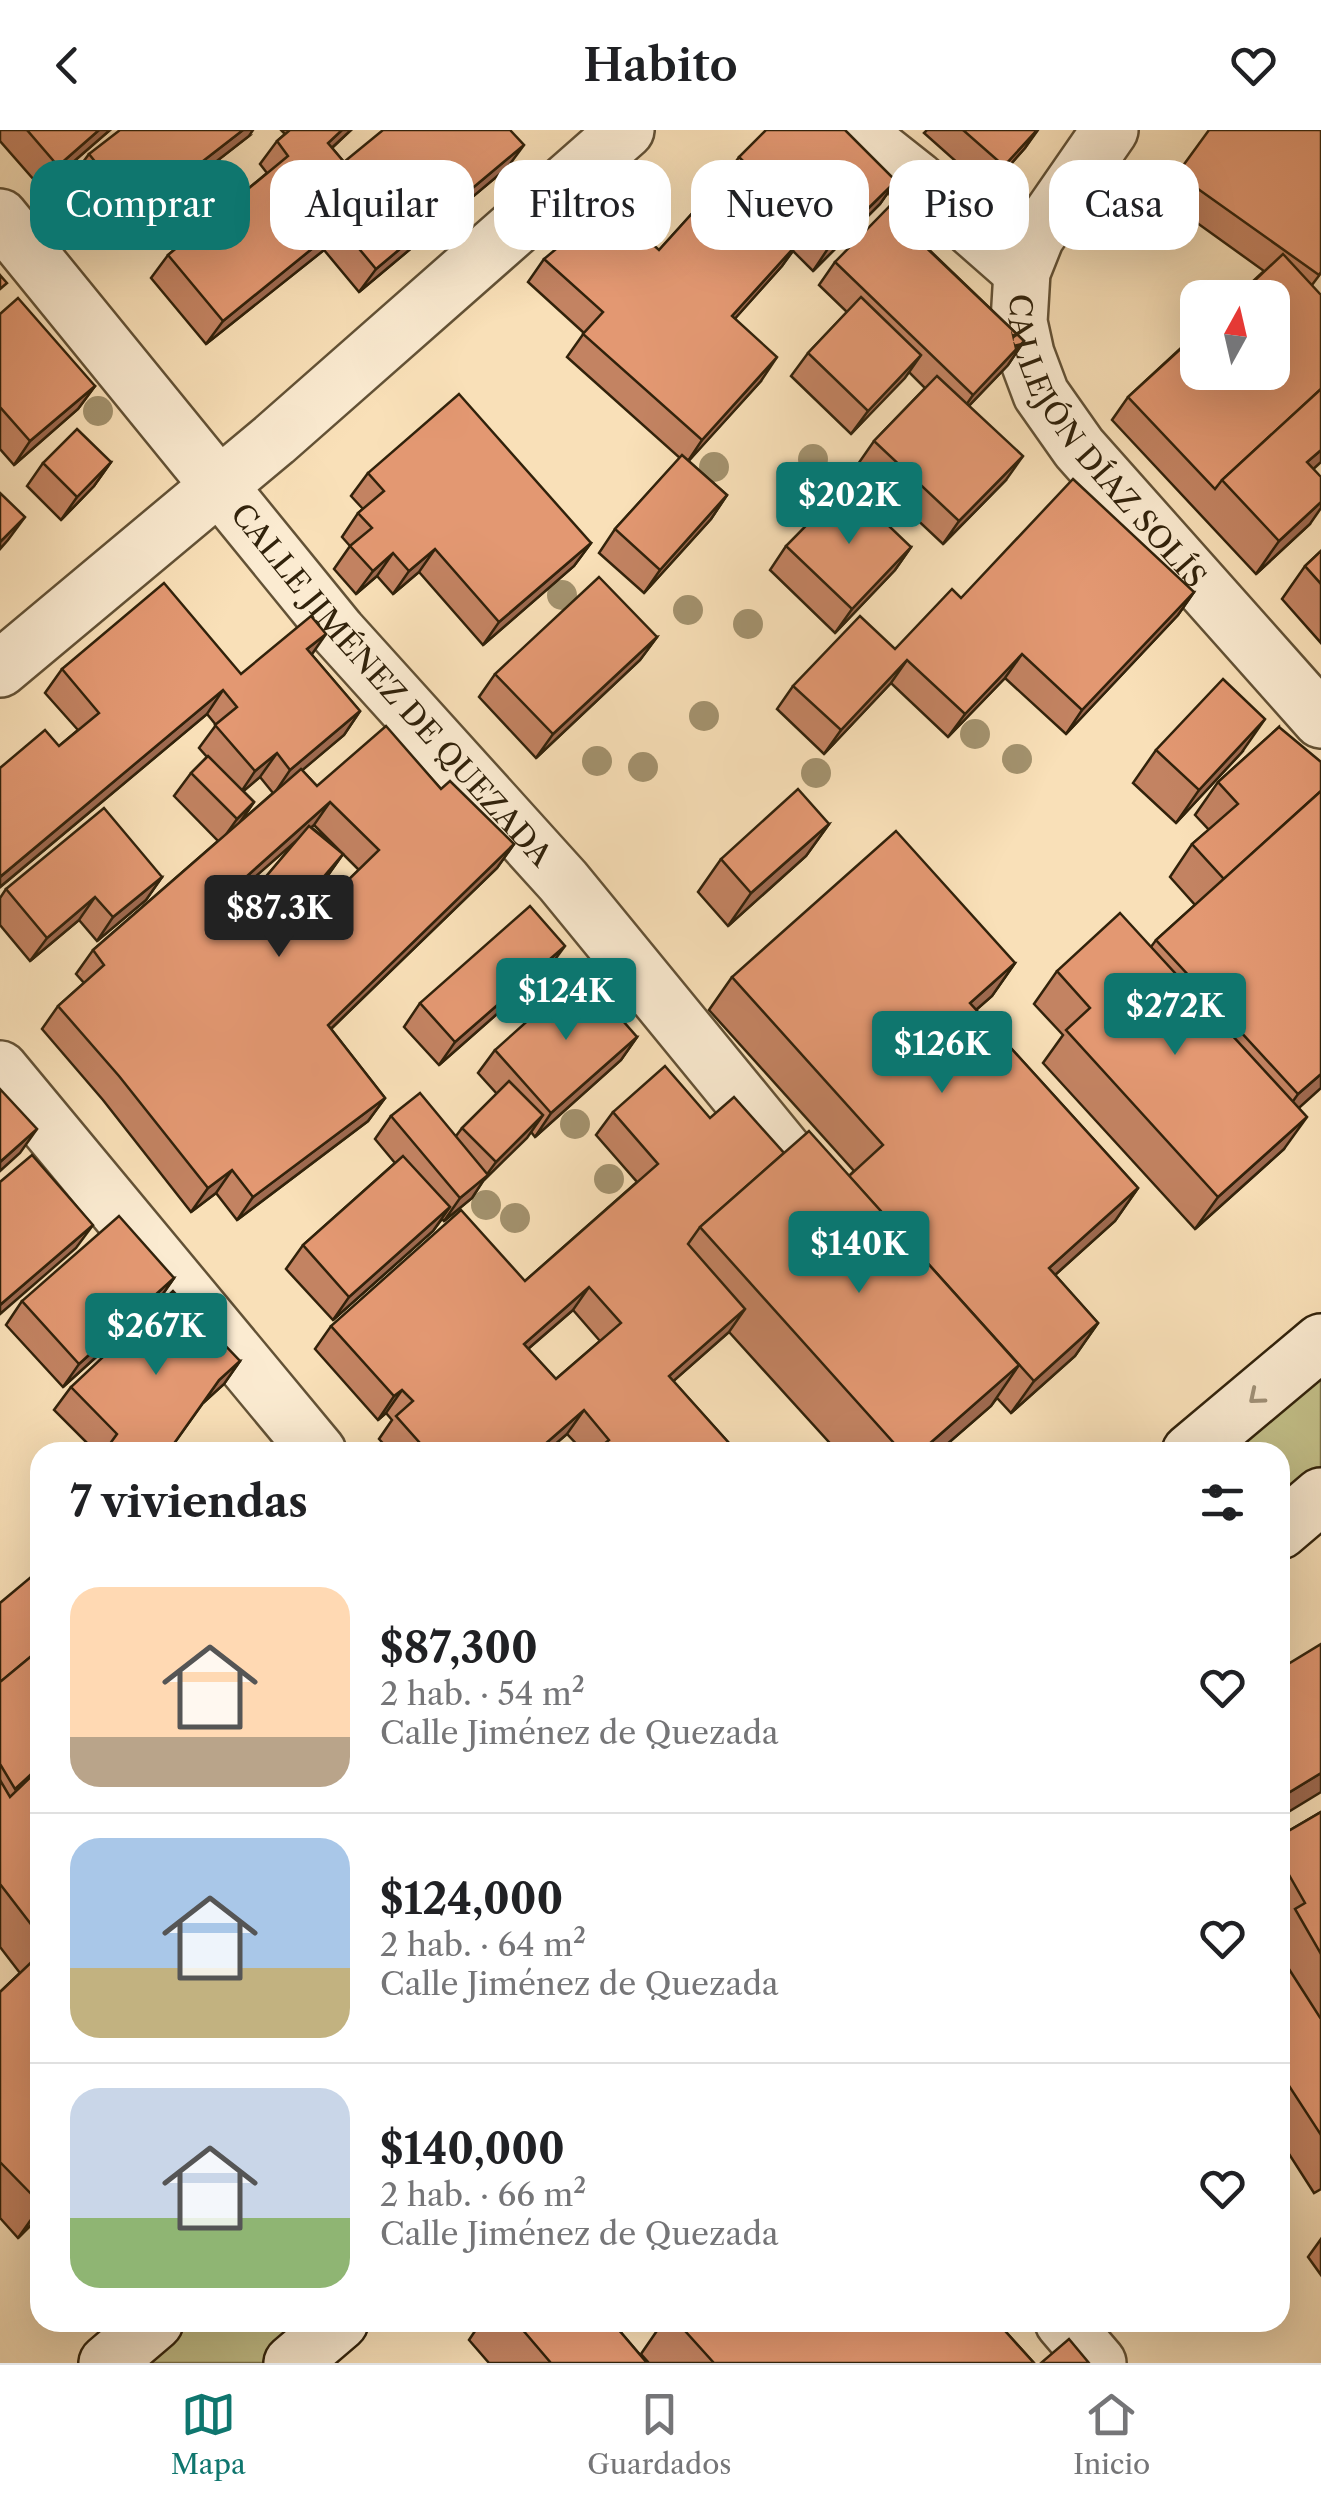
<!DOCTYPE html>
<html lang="es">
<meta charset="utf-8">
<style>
:root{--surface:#fff;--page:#f2f2f2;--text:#202124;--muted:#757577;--line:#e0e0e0;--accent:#0f766e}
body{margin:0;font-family:"Libre Caslon Text",serif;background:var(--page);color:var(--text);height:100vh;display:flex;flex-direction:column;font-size:38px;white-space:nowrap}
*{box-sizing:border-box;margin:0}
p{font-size:32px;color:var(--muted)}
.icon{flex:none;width:55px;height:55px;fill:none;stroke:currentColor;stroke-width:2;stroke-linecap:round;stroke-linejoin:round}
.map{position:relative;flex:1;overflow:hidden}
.details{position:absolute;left:30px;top:1312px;width:1260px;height:890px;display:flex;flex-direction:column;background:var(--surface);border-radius:30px;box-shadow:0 10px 40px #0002}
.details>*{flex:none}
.hud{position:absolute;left:30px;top:30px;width:1262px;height:90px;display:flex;gap:20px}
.needle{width:65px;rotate:8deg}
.buttons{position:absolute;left:1180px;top:150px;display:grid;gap:20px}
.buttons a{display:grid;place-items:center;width:110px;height:110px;border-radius:20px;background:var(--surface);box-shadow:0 10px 40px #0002;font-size:50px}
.price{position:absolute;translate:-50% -85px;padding:0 22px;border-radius:10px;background:var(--accent);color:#fff;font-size:32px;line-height:65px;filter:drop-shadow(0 2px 5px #0008)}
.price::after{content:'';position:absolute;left:50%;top:60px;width:30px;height:22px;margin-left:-15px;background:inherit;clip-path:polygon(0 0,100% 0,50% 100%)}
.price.active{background:#222;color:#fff}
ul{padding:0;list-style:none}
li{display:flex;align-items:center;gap:30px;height:250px;padding:0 40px}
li+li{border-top:2px solid var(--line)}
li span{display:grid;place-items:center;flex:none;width:280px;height:200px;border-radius:30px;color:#555}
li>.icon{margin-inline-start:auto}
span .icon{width:120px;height:120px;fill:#fffc;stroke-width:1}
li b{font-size:42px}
h2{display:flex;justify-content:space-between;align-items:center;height:120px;padding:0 40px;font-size:42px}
.chip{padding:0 35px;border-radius:30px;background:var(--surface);box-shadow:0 10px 40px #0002;font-size:35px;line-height:90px}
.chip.active{background:var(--accent);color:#fff}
header{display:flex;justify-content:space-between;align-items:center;height:130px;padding:0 40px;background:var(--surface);font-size:45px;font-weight:600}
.tab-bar{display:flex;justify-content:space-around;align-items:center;height:140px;border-top:2px solid var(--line);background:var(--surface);font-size:28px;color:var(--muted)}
.tab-bar a{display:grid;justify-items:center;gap:5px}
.tab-bar .active{color:var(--accent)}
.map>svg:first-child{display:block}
.green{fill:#c4c18a;stroke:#7a724a;stroke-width:2.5}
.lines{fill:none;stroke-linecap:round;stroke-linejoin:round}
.street-casing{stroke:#635236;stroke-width:60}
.secondary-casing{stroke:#31220b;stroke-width:60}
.street{stroke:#fbebd1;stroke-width:55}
.secondary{stroke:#fbebd1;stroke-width:55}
.tree{fill:#a3926e}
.wall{fill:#c38362;stroke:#31220b;stroke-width:2.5;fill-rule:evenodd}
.shaded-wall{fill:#9f6a50;stroke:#31220b;stroke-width:2.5}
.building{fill:#e39872;stroke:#31220b;stroke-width:2.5;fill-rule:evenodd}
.oneway{stroke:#a09178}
.labels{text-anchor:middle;stroke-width:9;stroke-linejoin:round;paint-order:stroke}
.street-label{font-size:30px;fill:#31220b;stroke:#fbebd1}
</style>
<header><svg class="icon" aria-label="back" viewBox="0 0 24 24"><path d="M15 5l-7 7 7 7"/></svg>Habito<svg class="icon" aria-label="heart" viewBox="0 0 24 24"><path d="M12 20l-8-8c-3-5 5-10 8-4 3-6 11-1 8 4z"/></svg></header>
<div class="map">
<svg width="1321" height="2233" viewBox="0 0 1321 2233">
<rect width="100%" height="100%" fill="#f9e0b8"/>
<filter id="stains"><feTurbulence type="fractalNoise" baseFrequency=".002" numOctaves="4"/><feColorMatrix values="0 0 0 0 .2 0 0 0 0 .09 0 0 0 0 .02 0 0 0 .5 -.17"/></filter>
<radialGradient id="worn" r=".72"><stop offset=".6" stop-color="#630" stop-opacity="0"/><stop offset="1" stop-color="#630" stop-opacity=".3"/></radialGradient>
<!-- green -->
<g class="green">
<path d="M1321,1212V1366L1280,1401V1322H1190Z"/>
<path d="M155,2193H340L292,2233H107Z"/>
</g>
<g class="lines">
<!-- street casing -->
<g class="street-casing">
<g id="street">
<path d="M854,0L916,49L1022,142"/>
<path id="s1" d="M1110,0L1036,107L1022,142L1019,192L1026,224L1041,264L1079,318L1321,590"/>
<path id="s2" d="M0,87L338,502L563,751L785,1022"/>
<path d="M0,539L274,310L626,0"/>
<path d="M0,939L318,1322"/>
<path d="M1063,2192L1098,2233"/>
</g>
</g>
<!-- secondary casing -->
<g class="secondary-casing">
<g id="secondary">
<path d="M1190,1322L1321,1212"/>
<path d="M1280,1401L1321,1366"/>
<path d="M107,2233L155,2192"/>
<path d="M292,2233L340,2192"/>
</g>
</g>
<!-- street -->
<use href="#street" class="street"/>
<!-- secondary -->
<use href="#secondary" class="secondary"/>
</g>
<!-- trees -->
<g class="tree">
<circle cx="98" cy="281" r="15"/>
<circle cx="813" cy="329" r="15"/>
<circle cx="714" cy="337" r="15"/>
<circle cx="562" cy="465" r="15"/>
<circle cx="688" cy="480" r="15"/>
<circle cx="748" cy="494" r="15"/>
<circle cx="704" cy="586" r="15"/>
<circle cx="975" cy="604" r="15"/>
<circle cx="1017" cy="629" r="15"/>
<circle cx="597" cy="631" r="15"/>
<circle cx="643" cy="637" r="15"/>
<circle cx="816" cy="643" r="15"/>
<circle cx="575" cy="994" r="15"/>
<circle cx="609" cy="1049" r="15"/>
<circle cx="486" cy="1075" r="15"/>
<circle cx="515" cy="1088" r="15"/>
</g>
<!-- wall -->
<g class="wall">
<path d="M0,0H110L42,59L0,11Z"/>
<path d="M281,0H351L332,18L344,32L507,38L359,162L324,120L206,214L151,148L168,125L267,43L260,34L277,11L285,4Z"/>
<path d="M927,0H1038L1025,18L988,60L924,3Z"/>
<path d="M249,6L119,107L72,47L89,24Z"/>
<path d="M739,27L896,51L880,74L813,141L793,121L782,136L735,188L761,251L688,331L727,365L711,389L644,463L599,423L615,399L680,328L567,227L584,203L528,152L544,129L659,120L724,48Z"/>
<path d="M1177,44L1321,143L1312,155L1313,339L1310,394L1256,444L1112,290L1128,267L1264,141L1161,67Z"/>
<path d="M949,74L933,98L920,111L1024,211L1008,235L969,276L1006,350L943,414L858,334L874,311L925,258L909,242L851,304L791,246L808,223L847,182L819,155L835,132Z"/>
<path d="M0,184L95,256L78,279L14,335L0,319Z"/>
<path d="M111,332L94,356L61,390L27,356L43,333Z"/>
<path d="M368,343L591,413L574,436L483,515L419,442L393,464L377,446L356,464L334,439L350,416L342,407L358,383L363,379L351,366Z"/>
<path d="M786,416L911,417L895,440L835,503L770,440Z"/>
<path d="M1321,421V513L1282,469L1305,436Z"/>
<path d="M1194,462L1178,485L1066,604L1005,548L948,607L891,553L824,624L777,579L793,556L895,519L961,468Z"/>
<path d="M657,507L640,530L536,628L479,567L495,544Z"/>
<path d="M312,525L360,581L344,605L302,640L317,656L441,659L514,714L497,738L331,899L385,968L368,991L237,1090L216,1063L191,1082L103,970L42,899L58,876L84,853L76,844L93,820L218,711L174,666L191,643L207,627L199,618L216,595L207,584L0,757V638L59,616L78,600L45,563L62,539L241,544ZM260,647L273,663L240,692L254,672L243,661ZM314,695L359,740L296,801L288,792L326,748L343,724L311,697ZM297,710L257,757L251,750Z"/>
<path d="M1279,597L1299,978L1284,1019L1195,1099L1043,933L1063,905L1034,874L1057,841L1151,817L1156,810L1195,775L1170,747L1192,714L1209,700L1195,685L1218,652Z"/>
<path d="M1156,620L1242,622L1176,693L1133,653Z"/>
<path d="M829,694L806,726L728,796L698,762L721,729Z"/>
<path d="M162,747L146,770L97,811L79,790L30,831L0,795V768L6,759Z"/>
<path d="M1015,833L992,866L976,880L1138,1058L1115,1091L1055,1145L1098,1193L1075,1226L1011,1283L997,1268L991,1276L938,1322H838L729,1202L673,1251L737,1322H584L567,1304L546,1322H391L379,1309L392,1290L386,1283L378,1290L315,1219L331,1196L525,1151L637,1052L596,1005L613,982L710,988L784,1023L849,1046L854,1041L709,880L732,847ZM573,1180L600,1211L556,1249L528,1219Z"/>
<path d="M548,839L439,935L404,897L420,873Z"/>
<path d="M637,907L621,930L535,1007L531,1002L483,1051L472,1068L444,1091L442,1089L433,1101L333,1190L286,1139L303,1115L395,1033L375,1009L391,986L456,1006L462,998L497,964L478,943L495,920Z"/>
<path d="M174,1148L158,1171L63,1257L6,1195L22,1171Z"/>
<path d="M240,1231L224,1254L203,1273L168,1322H96L54,1280L71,1257Z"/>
<path d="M40,1453V2086L18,2108L0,2088V1862L20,1843L0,1817V1473Z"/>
<path d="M1321,1682V2059L1314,2063L1280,2010V1706Z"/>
<path d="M1321,2109V2145L1308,2127Z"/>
<path d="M481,2192H612L647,2233H489L469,2210Z"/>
<path d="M663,2192H997L1034,2233H649L641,2224Z"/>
</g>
<!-- shaded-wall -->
<g class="shaded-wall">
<path d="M99,0H110L42,59L58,36Z"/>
<path d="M243,0H253L249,6L119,107L136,83Z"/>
<path d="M342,0H351L312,36L328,13Z"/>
<path d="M1037,0L1025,18L988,60L1004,36Z"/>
<path d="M524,15L507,38L359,162L376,139Z"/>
<path d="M896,51L880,74L813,141L829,117Z"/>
<path d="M949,74L933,98L899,131L916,108Z"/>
<path d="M340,96L324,120L206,214L223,191Z"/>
<path d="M798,113L782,136L716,210L732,186Z"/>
<path d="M1024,211L1008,235L957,288L973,265Z"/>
<path d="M921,225L905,248L851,304L868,281Z"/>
<path d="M777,227L761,251L686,334L702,310Z"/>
<path d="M95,256L78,279L14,335L30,311Z"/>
<path d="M1321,320V332L1285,365L1307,332Z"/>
<path d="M1023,326L1006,350L943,414L959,391Z"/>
<path d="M111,332L94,356L61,390L77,367Z"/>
<path d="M727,365L711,389L644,463L660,440Z"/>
<path d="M1321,372V378L1310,394L1256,444L1279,411Z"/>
<path d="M25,387L8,410L0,419V412Z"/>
<path d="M591,413L574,436L483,515L499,492Z"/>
<path d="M911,417L895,440L835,503L852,479Z"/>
<path d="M435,419L419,442L393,464L409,441Z"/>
<path d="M393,423L377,446L356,464L373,441Z"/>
<path d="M1194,462L1178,485L1066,604L1082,580Z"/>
<path d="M326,504L310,527L307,519Z"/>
<path d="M657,507L640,530L536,628L553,604Z"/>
<path d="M1022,524L1005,548L948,607L965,584Z"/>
<path d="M907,530L891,553L824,624L841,600Z"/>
<path d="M223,560L207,584L0,757V747Z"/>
<path d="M360,581L344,605L274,664L290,640Z"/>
<path d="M1265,589L1242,622L1176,693L1199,660Z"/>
<path d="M277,623L260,647L239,665L255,641Z"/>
<path d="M254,672L238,695L220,713L237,689Z"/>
<path d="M330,672L314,695L230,769L247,746Z"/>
<path d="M829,694L806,726L728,796L751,763Z"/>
<path d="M514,714L497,738L311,918L328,895Z"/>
<path d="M343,724L326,748L276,807L292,784Z"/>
<path d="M162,747L146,770L97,811L113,787Z"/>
<path d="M95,767L79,790L30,831L47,808Z"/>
<path d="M565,816L548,839L439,935L455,912Z"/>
<path d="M1015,833L992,866L947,905L970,873Z"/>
<path d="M637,907L621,930L535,1007L551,983Z"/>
<path d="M1321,944V958L1270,1004L1298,964Z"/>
<path d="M385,968L368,991L237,1090L253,1067Z"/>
<path d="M543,985L527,1008L483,1051L472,1068L444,1091L460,1068L485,1047L496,1032Z"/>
<path d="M1307,987L1284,1019L1195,1099L1218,1067Z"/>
<path d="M37,999L20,1023L0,1041V1032Z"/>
<path d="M232,1040L216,1063L191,1082L208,1058Z"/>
<path d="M1138,1058L1115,1091L1026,1171L1049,1138Z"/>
<path d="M450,1077L433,1101L333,1190L349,1167Z"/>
<path d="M93,1095L76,1118L0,1184V1175Z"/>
<path d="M174,1148L158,1171L63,1257L79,1234Z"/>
<path d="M589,1157L573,1180L507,1237L524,1214Z"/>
<path d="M745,1179L729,1202L652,1270L669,1246Z"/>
<path d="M1098,1193L1075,1226L1011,1283L1034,1251Z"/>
<path d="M240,1231L224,1254L203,1273L219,1250Z"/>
<path d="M1019,1235L991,1276L938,1322H920Z"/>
<path d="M402,1260L386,1283L378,1290L394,1266Z"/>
<path d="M584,1280L567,1304L546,1322H536Z"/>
<path d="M1321,1643V1662L1280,1687V1668Z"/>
<path d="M40,2077V2086L18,2108Z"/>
</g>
<!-- building -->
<g class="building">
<path d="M27,0H99L58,36Z"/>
<path d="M120,0H243L136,83L89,24Z"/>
<path d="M290,0H342L328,13L344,32L383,0H510L524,15L376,139L340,96L223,191L168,125L288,26L277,11Z"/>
<path d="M766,0H845L896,51L829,117L739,27Z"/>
<path d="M963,0H1037L1004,36Z"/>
<path d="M1209,0H1321V142L1319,145L1177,44Z"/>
<path d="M920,45L949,74L916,108L1024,211L973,265L835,132Z"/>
<path d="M725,47L798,113L732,186L777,227L702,310L583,204L603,182L544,129L609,75L659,120Z"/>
<path d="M1283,124L1321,165V259L1222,350L1215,359L1128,267L1198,203V242H1272V168H1236Z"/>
<path d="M0,145L7,153L0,159Z"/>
<path d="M861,167L921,225L868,281L808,223Z"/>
<path d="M18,168L95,256L30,311L0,277V184Z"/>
<path d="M937,246L1023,326L959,391L874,311Z"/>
<path d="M1321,259V320L1307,332L1321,347V372L1279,411L1222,350Z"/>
<path d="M459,264L591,413L499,492L435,419L409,441L393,423L373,441L350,416L372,398L358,383L384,361L368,343Z"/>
<path d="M77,299L111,332L77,367L43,333Z"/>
<path d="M682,325L727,365L660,440L615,399Z"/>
<path d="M1073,349L1194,462L1082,580L1022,524L965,584L907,530L841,600L793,556L860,486L895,519L952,459L961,468Z"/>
<path d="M846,355L911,417L852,479L786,416Z"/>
<path d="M0,363L25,387L0,412Z"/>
<path d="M1321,421V454L1305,436Z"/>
<path d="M599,447L657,507L553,604L495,544Z"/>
<path d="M164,453L241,544L311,486L326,504L307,519L360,581L290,640L277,623L255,641L215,595L237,577L223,560L0,747V638L45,600L59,616L99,583L62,539Z"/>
<path d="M1223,549L1265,589L1199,660L1156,620Z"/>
<path d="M386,596L441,659L450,651L514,714L328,895L385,968L253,1067L232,1040L208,1058L119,946L58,876L104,835L93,820L301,639L317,656ZM330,672L379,720L296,801L247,746Z"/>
<path d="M1279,597L1321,632V661L1224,749L1192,714L1238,674L1218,652Z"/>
<path d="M208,626L254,672L237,689L191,643Z"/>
<path d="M798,659L829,694L751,763L721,729Z"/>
<path d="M1321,661V944L1298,964L1156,810Z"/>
<path d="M104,678L162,747L113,787L95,767L47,808L6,759Z"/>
<path d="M309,696L343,724L292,784L258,756Z"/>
<path d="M896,701L1015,833L970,873L1138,1058L1049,1138L1098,1193L1034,1251L849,1046L883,1015L732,847Z"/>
<path d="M530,776L565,816L455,912L420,873Z"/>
<path d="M1120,783L1307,987L1218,1067L1066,900L1090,878L1057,841Z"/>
<path d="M581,843L637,907L551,983L495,920Z"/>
<path d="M665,936L710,988L734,967L784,1023L700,1097L688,1114L745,1179L669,1246L737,1322H594L609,1310L584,1280L536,1322H428L396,1286L413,1271L402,1260L394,1266L331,1196L461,1080L525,1151L658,1034L613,982ZM589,1157L621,1193L556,1249L524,1214Z"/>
<path d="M509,951L543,985L496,1032L462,998Z"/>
<path d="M0,959L37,999L0,1032Z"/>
<path d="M420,963L488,1045L460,1068L391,986Z"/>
<path d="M809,1001L1019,1235L920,1322H902L700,1097Z"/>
<path d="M32,1025L93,1095L0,1175V1052Z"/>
<path d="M403,1026L450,1077L349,1167L303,1115Z"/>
<path d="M119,1086L174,1148L79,1234L22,1171Z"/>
<path d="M173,1161L240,1231L219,1250L168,1322H104L117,1304L71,1257Z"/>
<path d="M31,1447L40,1453V1519L0,1552V1473Z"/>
<path d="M1321,1514V1643L1280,1668V1539Z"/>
<path d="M40,1519V1636L15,1659L0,1634V1552Z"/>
<path d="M40,1638V1806L0,1754V1650L10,1667Z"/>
<path d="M1321,1682V1824L1295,1779L1305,1773L1280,1729V1706Z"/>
<path d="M40,1824V2073L0,2032V1862Z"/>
<path d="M1280,1825L1321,1889V2005L1280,1942Z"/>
<path d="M516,2192H612L647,2233H551Z"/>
<path d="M677,2192H997L1034,2233H714Z"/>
<path d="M1069,2209L1089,2233H1041Z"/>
</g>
<!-- one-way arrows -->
<defs><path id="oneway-chevron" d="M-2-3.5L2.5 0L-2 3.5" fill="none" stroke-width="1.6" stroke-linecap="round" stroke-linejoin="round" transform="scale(2.5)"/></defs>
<use class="oneway" href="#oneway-chevron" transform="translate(1256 1267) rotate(140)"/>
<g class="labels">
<!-- street labels -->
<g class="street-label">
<text dy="10" stroke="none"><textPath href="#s1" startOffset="365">CALLEJÓN DÍAZ SOLÍS</textPath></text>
<text dy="10" stroke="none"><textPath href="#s2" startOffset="610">CALLE JIMÉNEZ DE QUEZADA</textPath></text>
</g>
</g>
<rect width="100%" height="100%" filter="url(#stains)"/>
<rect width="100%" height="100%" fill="url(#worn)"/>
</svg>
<div class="buttons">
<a><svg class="needle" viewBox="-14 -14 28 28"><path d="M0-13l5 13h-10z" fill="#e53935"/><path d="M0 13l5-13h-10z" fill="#757577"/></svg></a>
</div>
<b class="price" style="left:849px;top:417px">$202K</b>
<b class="price active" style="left:279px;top:830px">$87.3K</b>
<b class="price" style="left:566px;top:913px">$124K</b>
<b class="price" style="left:1175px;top:928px">$272K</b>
<b class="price" style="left:942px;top:966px">$126K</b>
<b class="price" style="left:859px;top:1166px">$140K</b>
<b class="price" style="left:156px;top:1248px">$267K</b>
<div class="hud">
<a class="chip active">Comprar</a>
<a class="chip">Alquilar</a>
<a class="chip">Filtros</a>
<a class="chip">Nuevo</a>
<a class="chip">Piso</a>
<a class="chip">Casa</a>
</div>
<section class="details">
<h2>7 viviendas<svg class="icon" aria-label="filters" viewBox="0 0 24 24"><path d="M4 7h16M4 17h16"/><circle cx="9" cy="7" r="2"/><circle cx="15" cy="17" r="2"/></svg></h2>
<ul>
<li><span style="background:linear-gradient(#ffd9b3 75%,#b9a48a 0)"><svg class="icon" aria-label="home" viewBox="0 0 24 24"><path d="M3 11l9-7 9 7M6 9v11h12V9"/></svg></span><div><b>$87,300</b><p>2 hab. · 54 m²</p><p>Calle Jiménez de Quezada</p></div><svg class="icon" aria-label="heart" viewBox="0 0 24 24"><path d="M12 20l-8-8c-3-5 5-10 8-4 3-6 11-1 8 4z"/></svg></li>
<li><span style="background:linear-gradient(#a9c7e8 65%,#c2b280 0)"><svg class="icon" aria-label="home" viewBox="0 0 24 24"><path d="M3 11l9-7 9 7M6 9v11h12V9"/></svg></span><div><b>$124,000</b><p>2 hab. · 64 m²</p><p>Calle Jiménez de Quezada</p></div><svg class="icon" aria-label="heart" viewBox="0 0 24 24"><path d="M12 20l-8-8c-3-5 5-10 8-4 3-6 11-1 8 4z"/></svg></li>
<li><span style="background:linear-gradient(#c9d6e8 65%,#8fb573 0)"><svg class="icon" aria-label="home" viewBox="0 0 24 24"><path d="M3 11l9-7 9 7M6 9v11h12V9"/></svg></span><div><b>$140,000</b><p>2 hab. · 66 m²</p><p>Calle Jiménez de Quezada</p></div><svg class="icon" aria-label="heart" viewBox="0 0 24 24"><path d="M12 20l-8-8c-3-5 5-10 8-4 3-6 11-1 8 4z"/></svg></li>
</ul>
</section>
</div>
<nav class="tab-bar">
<a class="active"><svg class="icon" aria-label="map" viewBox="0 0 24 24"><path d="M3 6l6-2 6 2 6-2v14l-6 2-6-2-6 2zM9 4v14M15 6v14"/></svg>Mapa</a>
<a><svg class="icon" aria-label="saved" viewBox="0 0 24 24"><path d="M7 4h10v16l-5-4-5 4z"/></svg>Guardados</a>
<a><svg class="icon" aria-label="home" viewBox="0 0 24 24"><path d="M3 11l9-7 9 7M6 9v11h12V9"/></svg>Inicio</a>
</nav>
